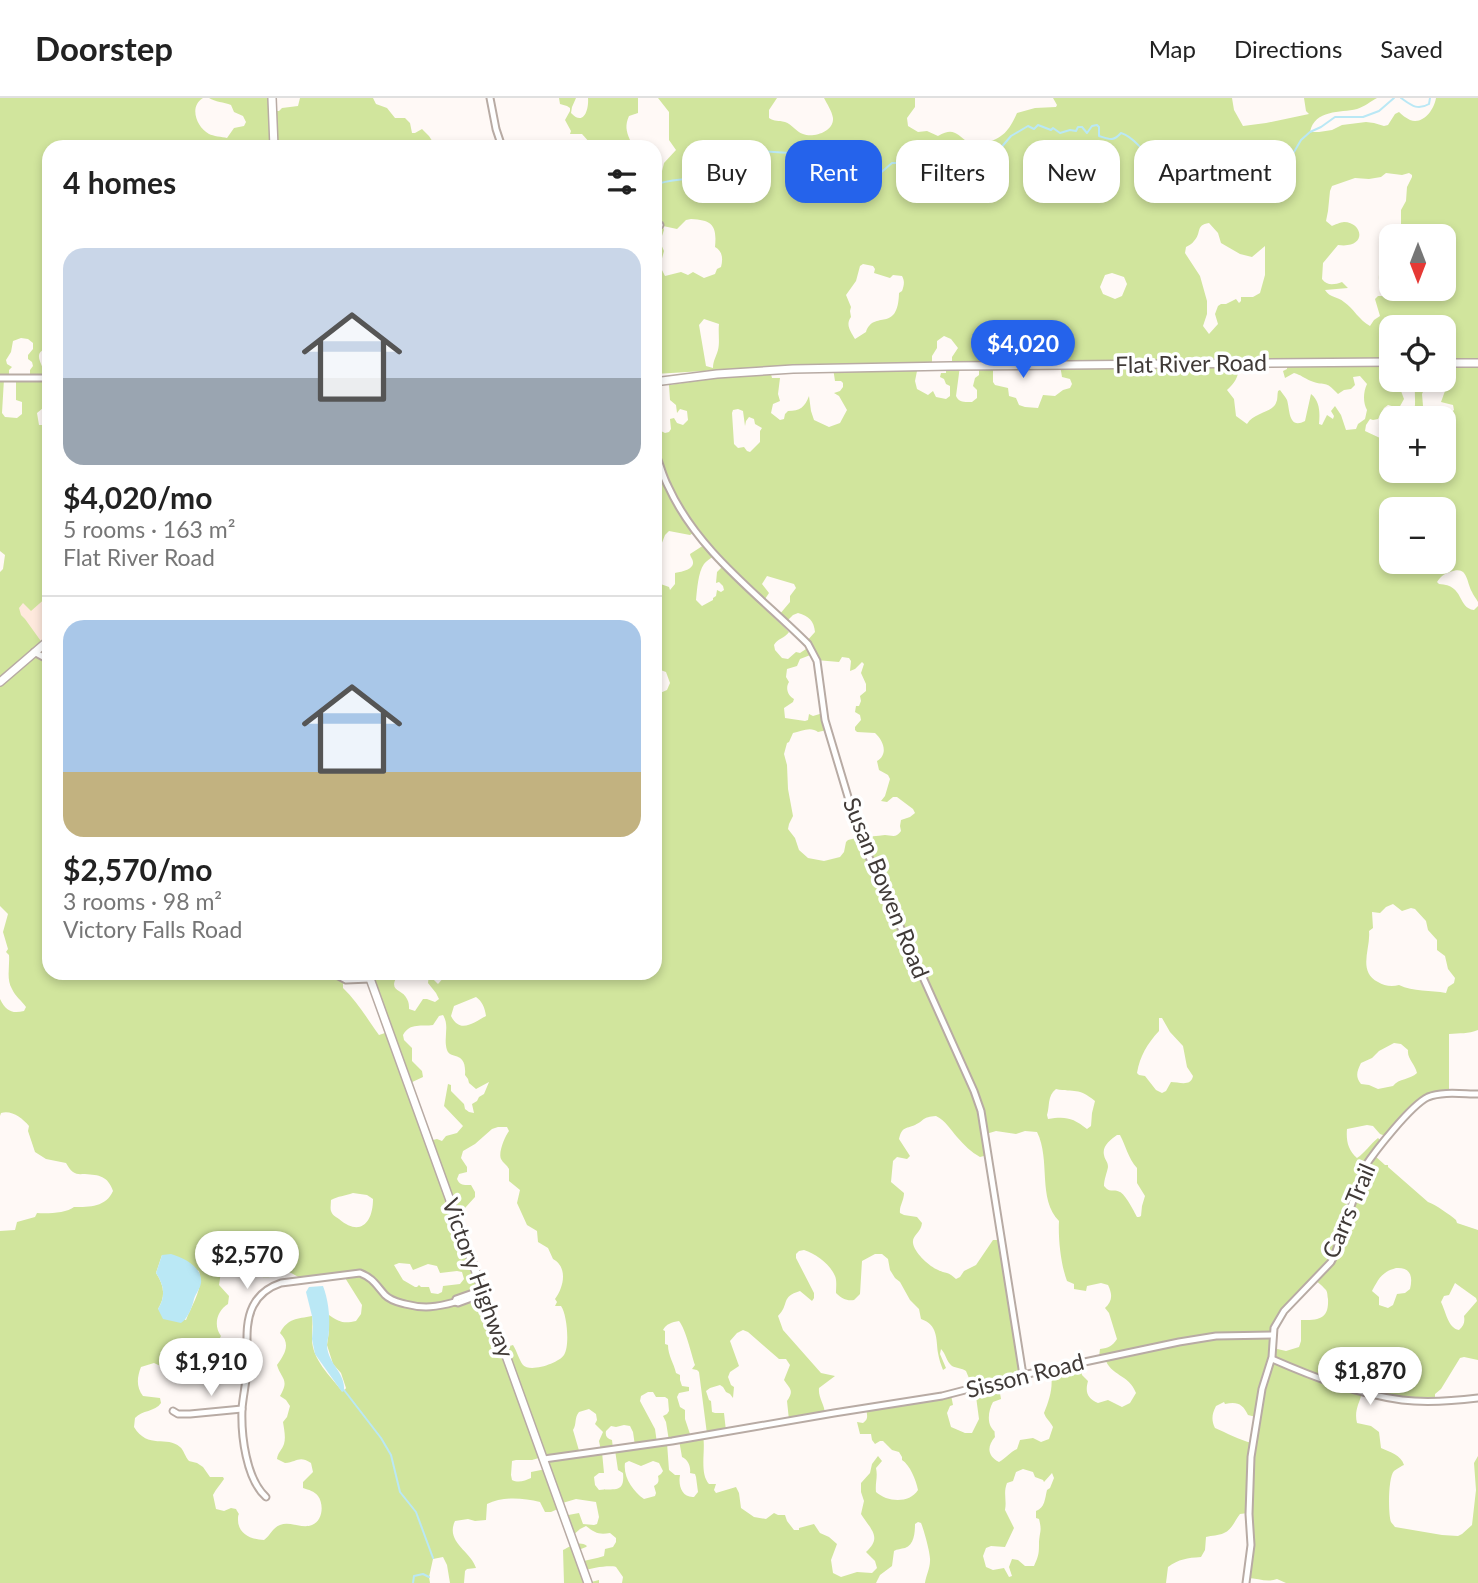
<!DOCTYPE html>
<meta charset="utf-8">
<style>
:root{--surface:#fff;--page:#f2f2f2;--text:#222;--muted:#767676;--line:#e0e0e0;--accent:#2563eb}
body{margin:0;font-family:Lato,sans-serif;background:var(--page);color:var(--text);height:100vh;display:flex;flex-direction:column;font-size:26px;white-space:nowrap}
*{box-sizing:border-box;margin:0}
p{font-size:23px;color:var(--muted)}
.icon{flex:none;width:38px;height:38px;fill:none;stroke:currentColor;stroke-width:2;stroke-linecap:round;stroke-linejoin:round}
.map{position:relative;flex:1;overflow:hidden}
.details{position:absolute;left:42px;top:42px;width:620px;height:840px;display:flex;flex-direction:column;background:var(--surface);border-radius:21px;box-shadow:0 4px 10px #0003}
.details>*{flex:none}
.guide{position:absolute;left:682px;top:42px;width:665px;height:63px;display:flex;gap:14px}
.needle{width:46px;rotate:180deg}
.buttons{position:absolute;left:1379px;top:126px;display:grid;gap:14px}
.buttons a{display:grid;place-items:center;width:77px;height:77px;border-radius:14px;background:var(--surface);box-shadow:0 4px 10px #0003;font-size:35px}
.price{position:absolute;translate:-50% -60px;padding:0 16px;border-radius:24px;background:#fff;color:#222;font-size:23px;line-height:46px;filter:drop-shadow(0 2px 4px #0008)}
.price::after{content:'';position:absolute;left:50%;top:42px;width:21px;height:16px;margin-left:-10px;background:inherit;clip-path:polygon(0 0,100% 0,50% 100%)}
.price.selected{background:var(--accent);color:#fff}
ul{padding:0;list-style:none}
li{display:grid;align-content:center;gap:14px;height:371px;padding:0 21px}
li+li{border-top:2px solid var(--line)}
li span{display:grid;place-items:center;height:217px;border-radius:21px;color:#555}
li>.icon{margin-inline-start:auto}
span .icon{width:126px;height:126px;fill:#fffc;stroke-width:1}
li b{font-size:30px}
h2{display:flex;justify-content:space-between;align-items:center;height:84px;padding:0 21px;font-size:30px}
.chip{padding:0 24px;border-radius:21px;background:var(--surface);box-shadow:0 4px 10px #0003;font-size:24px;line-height:63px}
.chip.selected{background:var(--accent);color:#fff}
header{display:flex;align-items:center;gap:42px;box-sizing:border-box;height:98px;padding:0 35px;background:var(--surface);border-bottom:2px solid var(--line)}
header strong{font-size:33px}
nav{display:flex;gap:38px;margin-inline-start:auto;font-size:24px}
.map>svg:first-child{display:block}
.built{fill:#fee9dd}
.green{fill:#d1e59d;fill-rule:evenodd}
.water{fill:#bae8f5}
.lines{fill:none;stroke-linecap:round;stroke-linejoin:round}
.stream{stroke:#bae8f5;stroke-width:2}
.minor-casing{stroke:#b8aba4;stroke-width:9}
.major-casing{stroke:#b8aba4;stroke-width:10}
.minor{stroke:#fff;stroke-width:5}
.major{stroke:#fff;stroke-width:7}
.labels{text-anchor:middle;stroke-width:7;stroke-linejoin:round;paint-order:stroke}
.street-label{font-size:23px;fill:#403a37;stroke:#fff}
</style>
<header>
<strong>Doorstep</strong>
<nav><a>Map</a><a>Directions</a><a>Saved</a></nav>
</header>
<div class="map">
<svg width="1478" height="1485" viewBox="0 0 1478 1485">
<rect width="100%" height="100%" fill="#fff9f6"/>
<!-- built -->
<path class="built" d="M49,462V537L37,547L11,514Z"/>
<!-- green -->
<g class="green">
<path d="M0,0H203C189,8 196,29 209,36C213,38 222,39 227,40L234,30L244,28L246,24L243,18L234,14L231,7C224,4 215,4 209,0H272L273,13H279L282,10L298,8L300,0H373L376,6L387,10L395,20H405L410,25L412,35H415L422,31L429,38L436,49H49V249C29,256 45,266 45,280H49V310H43L37,315L39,327H49V519L47,511L48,498L31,513L23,505L19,510L21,517L25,521L43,546L49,542V875H270L280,879L287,875H405L401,879L396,880C389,894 403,891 407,901C409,904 409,908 409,911L415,913L423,901H427L435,904L439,901L436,895L428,885L429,877L438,886L445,878L450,881H453L452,875H654L655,594L660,595L667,592L670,585L666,574L655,570V484L669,489L670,492L675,486V475C680,474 694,472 693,464C693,461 690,459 690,456L704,447L695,434L690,437L669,433L665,437L660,450L655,451V289L660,305C657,310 656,314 659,319L656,323L657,331L665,335L669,334L671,331L670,321L674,320L677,325L683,327L688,322L687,313L680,311L677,315L676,307L670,302L669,287L725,279L771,276L772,280H780L778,296L780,303L773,306L771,315L780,322L784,321L785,316L788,313C800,313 805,309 809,298L811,313L814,322L829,329L840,325L847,312L839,298L834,295L840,293L843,289V285L841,283H835L833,270L768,269L655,276V111L657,113L661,110C657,99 660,92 658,81L662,73L664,65L676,52L669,42V14L658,0H777L769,12V20C775,24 778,22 785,24C792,26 796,34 803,36C813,40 834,34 833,20C832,13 827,6 824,0H915V9L907,20L908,28L918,34L927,33L938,38C954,29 956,36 969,45L982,43L985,45C1003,40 1009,33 1017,15L1035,10L1056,9L1057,7L1053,0H1232L1234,12L1243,28L1266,25L1309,16L1306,13L1304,0H1377C1371,3 1364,9 1357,11C1340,15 1315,11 1310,34H1319L1332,32L1342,27L1366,24L1374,25L1384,28L1388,27L1395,16L1399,14C1402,17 1406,20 1410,22C1423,27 1434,12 1436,0H1478V504C1476,500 1473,497 1472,494C1466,483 1468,467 1450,474C1444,476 1441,478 1437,484L1439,486C1465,487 1457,510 1474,512L1478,508V932C1468,936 1460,935 1449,936V996C1417,997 1407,1017 1388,1039L1380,1036L1373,1028L1367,1027L1347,1031C1346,1043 1348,1052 1357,1060C1365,1055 1370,1046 1378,1040L1381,1043L1374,1057L1385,1067H1388V1069L1428,1104C1435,1106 1450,1117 1456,1122L1457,1125L1478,1132V1262L1464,1259L1460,1260L1441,1291L1435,1296V1303L1412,1304L1362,1295C1359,1306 1354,1313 1357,1325L1371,1328L1379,1334L1381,1350C1390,1354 1401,1357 1404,1367C1403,1367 1395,1372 1394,1373C1388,1379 1388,1416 1391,1424C1392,1426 1394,1427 1395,1429L1442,1437L1458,1438L1462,1436L1472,1427L1476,1392L1474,1365L1478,1358V1485H1286L1277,1481C1267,1485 1258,1480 1248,1480L1250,1456L1248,1415L1240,1416C1235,1422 1232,1432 1224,1435C1218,1438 1212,1437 1206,1439L1205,1452L1201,1459C1187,1460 1179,1461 1168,1469L1166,1485H925C926,1478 930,1470 930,1463C931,1457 923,1429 921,1425L918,1424L915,1426C915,1435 914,1447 905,1450C901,1451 897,1451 894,1453L892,1468L880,1477L876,1485H622L623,1479L616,1469C609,1467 591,1470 583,1473L587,1485L599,1482V1485H564L563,1452C571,1448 579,1442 587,1448L586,1449L576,1453L581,1464C589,1461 596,1461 604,1458L605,1451L613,1449L616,1444V1440L610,1435C599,1437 595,1435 586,1428L580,1431L571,1439L563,1418L579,1415L583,1426L594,1427L597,1426L599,1419L596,1404L576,1401L559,1406L560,1410L551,1414H545L540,1404C523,1400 503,1398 487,1406L486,1422L475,1423L468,1421L455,1423C445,1444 471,1453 476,1470L467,1471L465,1473L464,1485H450L447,1467L443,1459L433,1461L429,1479L430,1485H0V1133L15,1132L17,1124L35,1119L37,1115C47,1116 67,1115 74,1109C90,1109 106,1109 113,1093C108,1078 99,1077 85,1076C81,1076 77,1077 73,1074C70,1072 68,1068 66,1065L46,1061L35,1054L28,1033L29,1028C22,1020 12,1012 1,1015L0,1018V901C6,913 12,916 24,913L26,909C22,903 15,898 12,891C6,881 10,868 9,857L6,854L8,851L3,834L8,816L0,808V474L3,471L5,457L0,453ZM1386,75L1402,77L1409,75L1412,77V79L1407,89L1406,103L1401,112V131L1404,133V138H1444V191H1391V169C1382,171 1378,172 1379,182L1387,189V195L1384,198H1378L1375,201L1380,218L1374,222L1370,228C1359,222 1354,211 1344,204C1337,198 1330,200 1325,192L1348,190L1342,184C1334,187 1327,188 1322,181L1323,165L1338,147C1368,151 1363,124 1344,124C1341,124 1334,127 1332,128L1326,123L1328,113L1330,93L1332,88L1355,80L1369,81L1381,79ZM691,121C713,122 717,128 715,149C723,153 723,162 721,169L717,171L715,176L704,180L693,174L688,177L681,174L665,178L660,168L664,153L660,144L664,132L663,128L677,131L686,122ZM1209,125L1218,135L1221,145L1240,156L1252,159L1265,148V177L1260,195L1253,199H1241V203L1239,205L1236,201L1226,206H1221L1218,208L1215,216L1218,226L1209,236L1203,228L1207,216V203L1200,178L1185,155L1186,149C1189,147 1192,146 1194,143C1202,135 1195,127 1209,125ZM863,166L873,168L875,171L874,175L890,180L893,177L902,178C905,183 904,188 902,193L899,195C898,236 874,211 866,234L855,241C851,234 845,227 851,219L850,213L851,209L846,197L856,183L860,168ZM1112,175L1124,179L1127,186L1122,198L1115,201L1103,196L1100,189L1105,177ZM704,221L719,226C718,235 720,244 718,252C716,259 713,263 713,270L706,268L699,227ZM1391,229H1444V264H1447L1451,287L1445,293L1441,304L1453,307L1454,312L1449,316L1439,318L1423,308L1422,296L1428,282H1418C1412,291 1417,302 1414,313L1395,316L1390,319L1391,323V320H1444V373H1391V337L1386,341L1380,340L1365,333L1366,327L1370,321L1373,322L1378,321L1384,310L1388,307L1399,310L1404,301L1401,293L1400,282H1391ZM944,238L951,241L958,250L952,259V267L946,268V275H941L940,279L944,281L946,286L950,288V298L946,301L936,299L933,293L928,297L917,291L915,283L918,268L932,267V258L937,250V243ZM21,240L28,241L33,245V251L28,257V261L32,264L33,268L30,272V280L16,281V302L22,304V316L17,320L5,319L2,315L4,281L9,280V272L12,269L7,266L6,262L11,254L13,243ZM1238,264H1287V271L1283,273L1285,280L1294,275C1301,277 1304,280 1311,283C1327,289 1324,281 1338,296L1344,292L1351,291L1355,287L1353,279L1360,278L1367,286C1363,294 1363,305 1367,312L1365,321L1358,326L1356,331L1346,332L1341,317L1335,308L1331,313L1334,318L1333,321L1327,317L1322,327L1319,326C1320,315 1320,303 1311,296L1305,323C1288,332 1290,311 1287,302C1285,298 1282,295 1280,292L1278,293C1277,297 1278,301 1276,305C1272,315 1254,314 1247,326L1236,318L1234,301L1227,292C1236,284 1240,277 1238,264ZM993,267H1060L1062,279L1070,281L1072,286L1070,290L1063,292L1055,298L1043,297L1038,310L1025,309L1019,307L1016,300L1009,298L1008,290L995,287L993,284ZM960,268H979V277L975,280L973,288L977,292V300L972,304C965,304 959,305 956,298ZM738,311L743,313L745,328L746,323L749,319L754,321L755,326L762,330L760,333V344L750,354L747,353L744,349L738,350L734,346L732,315L733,312ZM1391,411H1444V464H1391ZM714,458L724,467L717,474L716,485L719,484L723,488L724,492L721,494L717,492L716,498L713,500V502L702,508L696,502C697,493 698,474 704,466C706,463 710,461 714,458ZM767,478L794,486L796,490L790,498V504L779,517L786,524L793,517L798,515C809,518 814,523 815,534L806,544L809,549L800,555L796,554L788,561L782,560L775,552L774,547C777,541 785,540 789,534L761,507L769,495L762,486ZM813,556L816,562L839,564L842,559L849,560L851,563L850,573L855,571L862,564L864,566L861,575L866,586V593L860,598L861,603L859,608H856L855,614L860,617L861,622L855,629V632L857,634L875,635C883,642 889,656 877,663L879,672L888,677L890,681L885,698L881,703L887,704L893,699H897L913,711L915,715L910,719L901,722L900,728L901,733C900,734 899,736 897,737C894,739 889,737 885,737C877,738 869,738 861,741L860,739L848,742L846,744L844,754L840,759L824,763L808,760L799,752L795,740L788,731L789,726L793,718L788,691L787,667L784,656L787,645L789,644L793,635C801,633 811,628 818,634L827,632L823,615L813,618L809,616L808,622L805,623L785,620L784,610L793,604L794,601C788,598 785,590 789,584L786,579L787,571L797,568L800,561ZM1393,806L1402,813L1411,810L1415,811L1426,823L1428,832L1437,842V852L1445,858L1448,871L1455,880L1454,885L1448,889L1446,895C1431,892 1413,894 1399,887C1392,889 1384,888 1378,884C1357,873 1371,850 1369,833L1373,830L1372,814L1380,815L1386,809ZM343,882H370L388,934L379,937C368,922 357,903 343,890ZM476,899C482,903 485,910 486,918C473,925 460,936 451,918L454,908ZM443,917C450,928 443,940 447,952C450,962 467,952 465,977L468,981L469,985L476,991L489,984L484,996L479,999L477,1003L472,1006L474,1015L469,1014L465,1011L464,1006L451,993V987L448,986L444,1008L463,1028L457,1035L446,1038L442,1043L437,1041L429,1043L408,986L423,979L422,973L412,963V950L404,942L403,937C410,924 422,929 433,927L439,918ZM1159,920H1162L1170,934L1183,948L1187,969L1193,978C1191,989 1179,984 1171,984L1166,993L1162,995L1156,992L1145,978L1139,977L1137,975C1140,958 1147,946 1159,933ZM1394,945L1401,946L1408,952C1407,961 1415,966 1417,975C1410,982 1399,980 1393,988L1378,991L1369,987L1361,986C1355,979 1357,973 1361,965L1372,960L1379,953ZM1056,991C1075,995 1078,989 1095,1003L1092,1015L1091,1028L1087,1031C1073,1020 1066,1018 1048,1021L1047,1017C1050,1008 1047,998 1056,991ZM936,1018C946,1023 950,1031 957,1039C964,1047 971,1054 980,1059L988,1057L986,1036L996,1033L1016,1036L1025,1033L1037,1034C1051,1062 1037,1101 1059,1123C1058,1141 1061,1167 1067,1183L1074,1186V1191L1086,1193L1087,1188L1101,1185L1108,1187C1113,1197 1112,1204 1105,1210L1109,1215L1117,1241C1112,1248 1109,1250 1100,1251L1099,1259L1105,1260C1110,1278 1129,1276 1136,1295L1130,1305L1122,1309L1108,1302L1098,1305C1087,1300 1085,1294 1088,1283L1082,1277L1080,1265L1050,1271C1054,1288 1050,1300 1044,1315C1046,1321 1050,1323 1053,1329L1049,1341L1041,1344L1033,1340L1020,1342L1017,1351C1010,1354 1006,1360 999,1364C987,1358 987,1348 995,1339C994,1329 996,1337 991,1329C987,1322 989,1311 993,1304L1001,1301L998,1284L1022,1277L1002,1142H993L976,1167L964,1173L960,1179L956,1181C948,1173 945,1176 936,1171C928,1167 914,1154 913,1145C912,1137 921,1135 922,1125L917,1119L904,1117L900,1115C899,1108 904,1103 904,1095L891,1084L893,1063L897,1059L907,1061L910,1058L899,1041C902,1029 905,1031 915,1027C925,1022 922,1019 936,1018ZM498,1029H507L509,1033C505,1038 498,1055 501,1061C503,1065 507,1067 509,1071V1083L520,1092L517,1105L527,1127L537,1133L538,1144L548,1150L553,1161C568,1169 564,1189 555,1201L557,1204L555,1208H561C567,1216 570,1248 564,1257C559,1265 530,1275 523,1267C519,1262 517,1253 513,1247L503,1250L455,1115L465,1110L475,1099V1094L471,1087C464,1087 460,1088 457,1081L459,1076L467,1074V1069L461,1060L463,1053L475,1046L492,1031ZM1117,1037H1120C1126,1048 1128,1060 1137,1070V1085L1145,1098L1142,1108L1141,1118L1139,1119H1137C1134,1113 1125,1096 1120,1094C1112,1090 1111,1096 1104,1088C1104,1081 1107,1075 1108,1069C1108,1063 1105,1063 1104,1057C1102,1048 1110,1042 1117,1037ZM353,1095L367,1097L373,1101C373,1125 360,1139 339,1121C335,1118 333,1118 331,1113C330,1110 331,1106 331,1102C338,1098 345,1098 353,1095ZM804,1152C816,1156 830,1166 835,1178C837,1182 836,1190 836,1195C842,1201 847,1203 854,1202L860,1196L862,1163L875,1156H882L888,1161L890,1172L895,1180L900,1184L910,1202L919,1211L921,1221C938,1227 936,1240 938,1255C939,1261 941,1267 943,1272L946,1270L940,1256L941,1251C946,1256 946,1263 952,1268C956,1270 962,1270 966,1273L973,1290L975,1291L979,1321L972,1335H965L951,1329L947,1315L950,1308L953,1307L951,1297L866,1310C867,1317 869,1321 863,1325L857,1324L860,1336H871L872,1342L875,1346L880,1343H883L892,1352L899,1354L902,1359V1362C910,1367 916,1382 918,1392C909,1406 887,1404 876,1394C875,1385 878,1379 876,1370L882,1363L878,1358L872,1366L870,1375L861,1385V1394L864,1403L861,1416C870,1431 883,1439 866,1454L875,1463L877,1470L872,1475L857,1474L841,1479L833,1475L831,1462L837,1446L829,1439L820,1435L814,1426L799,1430V1432H794L787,1423L785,1417H778L774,1415L766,1421L754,1419L741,1410L739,1395L736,1389L716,1395L714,1392L716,1386H709C699,1375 706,1352 703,1338L691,1339L685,1321V1312L680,1309L677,1299L679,1295L689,1293V1289L682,1288L680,1282V1277L676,1275C674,1265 668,1258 668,1247L665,1246V1233L663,1232C666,1226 672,1224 679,1223C686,1232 691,1255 695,1267L692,1271L697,1272L699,1274L707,1336L726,1333L724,1315H715L712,1314L711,1303L709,1302L706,1293L710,1290L720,1287L723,1289L726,1294L730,1296L733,1300L734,1289L731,1287L728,1279L730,1274L739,1268L730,1243L737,1235L743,1232L748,1234L779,1261H786L790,1267L784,1282C789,1290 795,1292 787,1303L789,1322L825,1316C825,1307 818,1300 819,1290L835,1278L821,1275L783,1232L778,1218C790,1206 780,1199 800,1193L812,1203L814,1200V1195L796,1160V1156L799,1153ZM162,1157L199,1173C204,1189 192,1207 186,1222L158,1211C166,1198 164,1187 156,1175ZM399,1165L410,1166L413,1172L428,1166L437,1168L440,1175L457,1173L462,1174L464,1181L460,1186L443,1188L442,1194L438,1196L431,1195L429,1189H421L419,1187L417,1189H415L403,1182L394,1167ZM233,1166C245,1171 257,1181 270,1179C276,1178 281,1174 287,1174C293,1174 297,1180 302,1180C311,1182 333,1177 342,1175L362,1207L361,1216L356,1223C344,1226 339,1224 329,1217V1233L327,1247L333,1266L341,1275L346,1290L344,1293H342C330,1278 312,1261 312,1241C312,1233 313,1226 312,1218C297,1221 288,1220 280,1235C291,1246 285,1256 277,1267C281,1281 290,1281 280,1298L286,1302L290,1308L287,1319L283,1324C284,1331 286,1339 284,1346C282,1352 278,1354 277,1361L285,1365C297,1364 299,1357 311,1365L313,1374L303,1384V1390C309,1392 314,1393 318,1398C324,1406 323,1423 312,1427C302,1431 290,1423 280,1427C272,1430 271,1437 264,1442C252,1442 238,1436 238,1422C238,1412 241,1420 236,1411L231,1410L224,1413L216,1411L213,1397C216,1391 220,1387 224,1381L223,1379H210L203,1369L197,1365L189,1363C185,1359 184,1352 180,1349C167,1337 148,1352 134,1329L135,1320C142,1312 155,1314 161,1305L160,1300L143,1298C136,1289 137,1279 141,1269L154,1265L169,1272L192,1274L196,1279L201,1281L211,1276L213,1269L208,1256L211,1247L219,1242L221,1238C213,1227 217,1213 228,1206L229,1198L219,1187L221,1174ZM1396,1170C1411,1169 1413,1179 1410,1191L1405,1195L1397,1196L1393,1207L1388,1210L1379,1207V1199L1372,1193C1379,1180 1382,1174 1396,1170ZM1315,1182C1318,1185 1322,1187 1324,1190C1328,1193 1327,1196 1328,1201C1329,1221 1319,1222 1301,1222V1243L1299,1249L1286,1253L1273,1250L1277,1223ZM1455,1185L1476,1200L1477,1203L1464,1218C1465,1224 1464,1227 1459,1232C1448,1230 1446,1214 1441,1204L1444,1198L1449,1197ZM648,1294H653L656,1299H665L668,1301L669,1313L667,1316L663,1318L666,1324L669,1343L679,1342L682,1359C688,1362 691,1368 690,1375L695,1376L696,1379L698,1394L694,1399C682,1400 678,1388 680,1377H675L669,1372L667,1345H657L655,1331L640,1303L641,1298ZM1224,1304L1225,1306C1237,1303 1243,1306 1248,1317L1256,1319L1252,1345C1239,1342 1227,1335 1215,1330C1211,1322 1212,1316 1216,1308ZM589,1311L596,1316L597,1322L595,1326L603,1334L599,1343L601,1353L580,1356L573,1332C577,1326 574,1320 579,1314ZM624,1327L630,1328L633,1334L635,1348L615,1352L618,1372L623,1375C625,1396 614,1390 599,1392L595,1387L594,1379L599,1375H604L602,1354L613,1351L612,1342C607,1341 605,1338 606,1333L611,1328L616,1329ZM542,1359L546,1371L531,1374V1380C525,1383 518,1385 512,1382L511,1377L512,1363L516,1362H532ZM629,1363L641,1368L653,1363L659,1365L663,1373L661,1376L658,1378C659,1383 659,1385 654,1388L656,1395L655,1398L644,1401C633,1393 623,1379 625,1365ZM1023,1371L1033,1374L1035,1379L1043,1382L1044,1384L1052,1375L1054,1380L1050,1390L1047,1392C1045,1400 1045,1410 1036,1413V1420L1039,1421C1042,1433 1040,1432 1039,1444C1039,1455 1039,1457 1034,1468H1025L1018,1462L1012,1461L1009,1469L1012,1478L1009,1479L1004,1470L993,1472L986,1469L983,1458L986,1450L991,1448L1005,1449L1014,1430L1005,1412C1007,1402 1003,1395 1007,1385L1013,1383L1016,1374Z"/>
<path d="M559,0H576L572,9L571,15C584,29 589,11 588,0H638V15L629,18C625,27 626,33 630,42L625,49H590L591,46L582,36H570L571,33L565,22L570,13V10L567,8L560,6Z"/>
</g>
<!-- water -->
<g class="water">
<path d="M171,1156C184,1160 203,1169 201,1185C200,1191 196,1195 194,1201C192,1210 188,1220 181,1225L163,1221L158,1211C166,1198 164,1187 156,1175L162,1157Z"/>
<path d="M323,1188C328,1201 330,1217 329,1232C329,1237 327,1243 327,1248C328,1266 346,1275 344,1293L342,1294L315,1256L312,1241L313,1228L312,1218L306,1194L309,1189Z"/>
</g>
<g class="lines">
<!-- stream -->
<g class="stream">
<path d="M1401,0C1411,7 1417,13 1429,6L1430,0"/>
<path d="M654,87C672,80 691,83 708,76L712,66L728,51L790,55L801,68H830L843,79L856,76L878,77L892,65H901L914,70L922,68L959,69L971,62L993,59L1011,38L1028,28L1034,31L1038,27L1051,32L1053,30L1060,35L1070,32L1076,33L1078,29H1082L1087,35L1092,28L1097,27L1099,29V38C1109,41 1113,44 1121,35C1132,38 1148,56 1152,66L1154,67L1176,63L1200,48H1212L1222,52L1246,47C1252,50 1261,61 1269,58C1272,56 1275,54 1278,53L1280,61L1283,63L1287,61L1294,54L1301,42L1310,34L1321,29L1335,19H1363L1379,13L1394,0"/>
<path d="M344,1292L381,1340L391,1357L400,1394L416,1414L433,1460"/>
<path d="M413,1485L414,1478L423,1476L429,1479"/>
</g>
<!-- minor casing -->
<g class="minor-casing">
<g id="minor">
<path d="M490,0L496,31L502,49"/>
<path d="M654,127H660"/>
<path d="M0,280H49"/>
<path d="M654,353C660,364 662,377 668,388C698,454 759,497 808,546L817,563L825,622L860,739L974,993L981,1013L1023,1277"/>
<path d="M34,554L49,562"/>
<path d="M333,875L346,882L370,881"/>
<path d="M455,1204L456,1201L476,1194L479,1195"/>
<path d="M1272,1261C1313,1279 1357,1296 1402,1302C1427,1305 1453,1303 1478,1300"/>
<path d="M173,1313L178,1316H190L242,1311"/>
<path d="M544,1361L672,1343L834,1315L942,1298L1023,1277L1179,1244L1216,1238L1272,1237"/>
<path d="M266,1399C246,1381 241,1337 242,1311C243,1297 247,1282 247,1268C248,1248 244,1226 253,1208C259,1196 269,1189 281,1185L360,1175C373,1180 376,1187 385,1197C391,1203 398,1204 405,1206C424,1211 437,1209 455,1204L458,1205L477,1198L482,1193"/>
<path d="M1246,1485L1251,1447L1249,1416L1251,1359L1262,1291L1272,1259L1274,1230L1284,1213L1331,1164L1335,1156L1364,1070C1375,1053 1411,1007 1428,999C1442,993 1463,996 1478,996"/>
</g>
</g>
<!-- major casing -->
<g class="major-casing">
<g id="major">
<path d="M272,0L274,49"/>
<path d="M1444,265H1478"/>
<path d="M654,284L717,276L793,271L950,268L1391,264"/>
<path d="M0,584L49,542"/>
<path d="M368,875L588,1485"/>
</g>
</g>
<!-- minor -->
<use href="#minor" class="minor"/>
<!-- major -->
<use href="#major" class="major"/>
</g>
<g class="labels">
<!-- street labels -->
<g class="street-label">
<text transform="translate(1191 266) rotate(-1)" y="8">Flat River Road</text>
<text transform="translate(886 790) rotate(68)" y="8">Susan Bowen Road</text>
<text transform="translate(1349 1113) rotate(-67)" y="8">Carrs Trail</text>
<text transform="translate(478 1180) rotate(70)" y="8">Victory Highway</text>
<text transform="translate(1025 1278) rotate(-14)" y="8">Sisson Road</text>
</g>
</g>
</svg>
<div class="buttons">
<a><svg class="needle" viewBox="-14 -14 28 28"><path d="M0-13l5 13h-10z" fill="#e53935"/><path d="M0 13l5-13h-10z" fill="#767676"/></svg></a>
<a><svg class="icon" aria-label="locate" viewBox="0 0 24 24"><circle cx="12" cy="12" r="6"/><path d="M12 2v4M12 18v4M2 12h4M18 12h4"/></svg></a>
<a>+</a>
<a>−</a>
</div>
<b class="price selected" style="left:1023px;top:282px">$4,020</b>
<b class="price" style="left:247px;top:1193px">$2,570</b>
<b class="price" style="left:211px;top:1300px">$1,910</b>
<b class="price" style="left:1370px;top:1309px">$1,870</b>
<div class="guide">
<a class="chip">Buy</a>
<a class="chip selected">Rent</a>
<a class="chip">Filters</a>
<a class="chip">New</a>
<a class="chip">Apartment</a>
</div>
<section class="details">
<h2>4 homes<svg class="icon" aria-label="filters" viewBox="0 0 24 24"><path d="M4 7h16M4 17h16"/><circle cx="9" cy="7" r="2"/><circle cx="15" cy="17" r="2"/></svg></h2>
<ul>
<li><span style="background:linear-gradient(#c9d6e8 60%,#9aa5b1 0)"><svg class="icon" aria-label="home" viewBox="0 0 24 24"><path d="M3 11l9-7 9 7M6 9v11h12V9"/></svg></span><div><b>$4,020/mo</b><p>5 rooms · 163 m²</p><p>Flat River Road</p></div></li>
<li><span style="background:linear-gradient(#a9c7e8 70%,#c2b280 0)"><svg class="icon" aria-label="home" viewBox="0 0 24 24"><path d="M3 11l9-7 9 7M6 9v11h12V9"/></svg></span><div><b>$2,570/mo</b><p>3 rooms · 98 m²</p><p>Victory Falls Road</p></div></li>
</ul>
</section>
</div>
